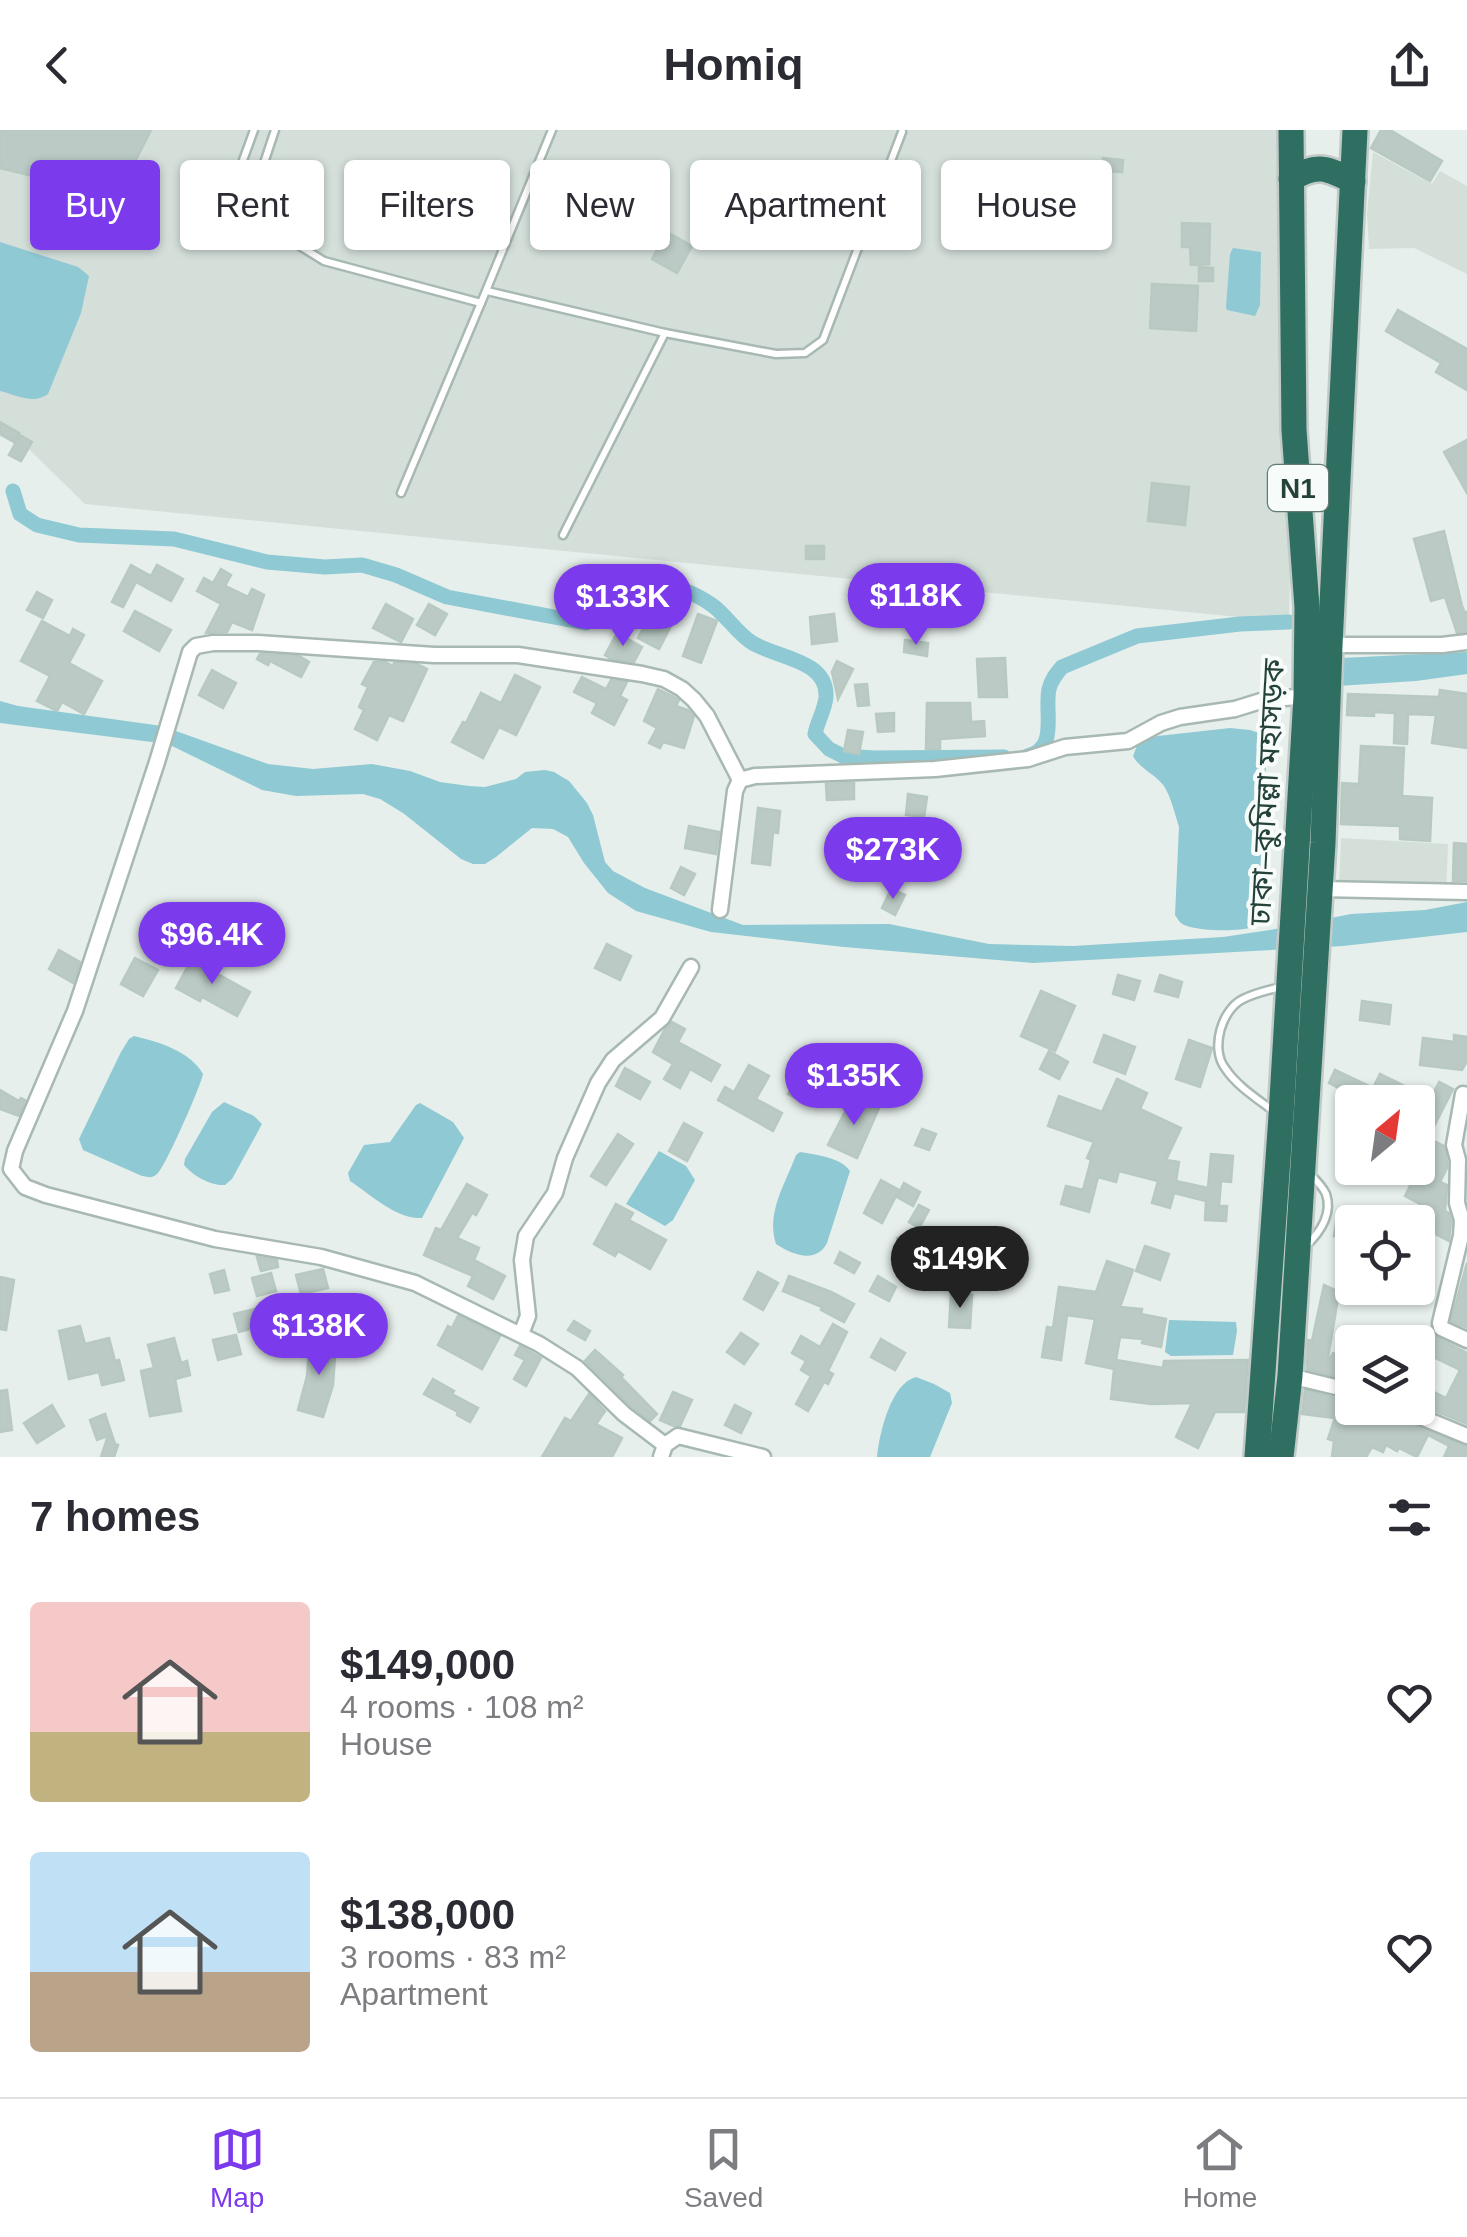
<!DOCTYPE html>
<meta charset="utf-8">
<style>
:root{--surface:#fff;--page:#f7f7f7;--text:#2b2b33;--muted:#7c7c81;--line:#e1e1e2;--accent:#7c3aed}
body{margin:0;font-family:Arial,"Noto Sans Bengali",sans-serif;background:var(--page);color:var(--text);height:100vh;display:flex;flex-direction:column;font-size:38px;white-space:nowrap}
*{box-sizing:border-box;margin:0}
p{font-size:32px;color:var(--muted)}
.icon{flex:none;width:55px;height:55px;fill:none;stroke:currentColor;stroke-width:2;stroke-linecap:round;stroke-linejoin:round}
.map{position:relative;height:1327px;overflow:hidden}
.details{display:flex;flex-direction:column;background:var(--surface);flex:1}
.details>*{flex:none}
.hud{position:absolute;left:30px;top:30px;width:1408px;height:90px;display:flex;gap:20px}
.needle{width:65px;rotate:29deg}
.tools{position:absolute;left:1335px;top:955px;display:grid;gap:20px}
.tools a{display:grid;place-items:center;width:100px;height:100px;border-radius:10px;background:var(--surface);box-shadow:0 2px 8px #0004;font-size:50px}
.price{position:absolute;translate:-50% -85px;padding:0 22px;border-radius:35px;background:var(--accent);color:#fff;font-size:32px;line-height:65px;filter:drop-shadow(0 2px 5px #0008)}
.price::after{content:'';position:absolute;left:50%;top:60px;width:30px;height:22px;margin-left:-15px;background:inherit;clip-path:polygon(0 0,100% 0,50% 100%)}
.price.active{background:#222;color:#fff}
ul{padding:0;list-style:none}
li{display:flex;align-items:center;gap:30px;height:250px;padding:0 30px}
li span{display:grid;place-items:center;flex:none;width:280px;height:200px;border-radius:10px;color:#555}
li>.icon{margin-inline-start:auto}
span .icon{width:120px;height:120px;fill:#fffc;stroke-width:1}
li b{font-size:42px}
h2{display:flex;justify-content:space-between;align-items:center;height:120px;padding:0 30px;font-size:42px}
.chip{padding:0 35px;border-radius:10px;background:var(--surface);box-shadow:0 2px 8px #0004;font-size:35px;line-height:90px}
.chip.active{background:var(--accent);color:#fff}
header{display:flex;justify-content:space-between;align-items:center;height:130px;padding:0 30px;background:var(--surface);font-size:45px;font-weight:700}
.menu{display:flex;justify-content:space-around;align-items:center;height:140px;border-top:2px solid var(--line);background:var(--surface);font-size:28px;color:var(--muted)}
.menu a{display:grid;justify-items:center;gap:5px}
.menu .active{color:var(--accent)}
.map>svg:first-child{display:block}
.built{fill:#d4dfda}
.water{fill:#8ec9d4}
.lines{fill:none;stroke-linecap:round;stroke-linejoin:round}
.canal{stroke:#8ec9d4;stroke-width:15}
.building{fill:#bbcac4;stroke:#b8c9c2;stroke-width:2.5}
.lane-casing{stroke:#a8b8b2;stroke-width:11}
.street-casing{stroke:#a8b8b2;stroke-width:19}
.highway-casing{stroke:#c2cac8;stroke-width:30}
.lane{stroke:#fff;stroke-width:6}
.street{stroke:#fff;stroke-width:14}
.highway{stroke:#2f6f62;stroke-width:25}
.labels{text-anchor:middle;stroke-width:8;stroke-linejoin:round;paint-order:stroke}
.shield{fill:#f7fbf9;stroke:#637a73;stroke-width:2.5}
.shield-label{font-size:28px;font-weight:bold;fill:#24423a}
.street-label{font-size:30px;fill:#24423a;stroke:#f7fbf9}
</style>
<header><svg class="icon" aria-label="back" viewBox="0 0 24 24"><path d="M15 5l-7 7 7 7"/></svg>Homiq<svg class="icon" aria-label="share" viewBox="0 0 24 24"><path d="M12 15V3M7 8l5-5 5 5M5 13v7h14v-7"/></svg></header>
<div class="map">
<svg width="1467" height="1327" viewBox="0 0 1467 1327">
<rect width="100%" height="100%" fill="#e6efeb"/>
<!-- built -->
<g class="built">
<path d="M0,0H1299L1289,492L85,374L0,291Z"/>
<path d="M1373,22L1432,54L1440,41L1467,56V144L1414,118L1369,119L1367,84Z"/>
<path d="M1341,708L1448,714L1446,764L1339,758Z"/>
</g>
<!-- water -->
<g class="water">
<path d="M0,112L78,137L89,146L81,183L48,264C34,275 16,265 0,261Z"/>
<path d="M1233,118L1261,122L1260,175L1255,186L1227,180L1226,177L1230,124Z"/>
<path d="M1467,522V544L1416,551L1337,556L1341,528Z"/>
<path d="M0,571L18,576L162,596L268,634L313,639L372,634L410,641L440,652L469,656L485,657L516,649L525,642L545,640L554,642L569,651L587,673L593,685L605,732L613,741L645,758L743,795L889,794L989,814L1073,816L1223,807L1270,800L1351,784L1425,780L1467,772V802L1343,816L1033,833L844,817L711,802L636,781L608,763L584,733L568,707L553,699L532,698L496,727L485,734H473L461,729L403,683L380,669L363,664L296,666L262,660L168,614L0,593Z"/>
<path d="M1230,598L1250,600L1265,605L1269,780C1265,788 1262,794 1253,797C1239,802 1201,801 1187,796C1179,793 1180,792 1175,785L1179,697C1175,684 1171,667 1164,656C1155,644 1140,639 1133,626L1140,608Z"/>
<path d="M134,906C159,912 190,921 203,944C200,958 166,1035 158,1043C152,1049 149,1047 142,1046L83,1020L79,1009L121,922L129,909Z"/>
<path d="M224,972L254,986L262,994L232,1049L225,1055C211,1056 193,1046 184,1035L185,1029L212,982Z"/>
<path d="M420,973L453,992L464,1008L422,1088C397,1090 370,1064 350,1051L348,1043L364,1015L390,1012L416,975Z"/>
<path d="M659,1021L686,1036L695,1050L673,1090L665,1096L626,1074Z"/>
<path d="M800,1022C817,1025 840,1027 850,1041L827,1113C816,1134 793,1125 776,1114C766,1082 785,1055 796,1025Z"/>
<path d="M1169,1190L1236,1192L1237,1201L1233,1225L1171,1226L1165,1222Z"/>
<path d="M916,1247L934,1254L950,1263L952,1273L930,1327H877C879,1304 891,1253 916,1247Z"/>
</g>
<g class="lines">
<!-- canal -->
<g class="canal">
<path d="M13,361L20,384L37,395L79,405L174,409L267,432L325,437L362,435L396,445L447,467L586,493C632,466 659,438 712,475C726,485 736,502 751,512C775,528 828,529 826,567C825,580 817,592 815,604L829,619L843,626L874,628L1004,627"/>
<path d="M1027,626C1059,619 1044,582 1049,559C1051,550 1056,544 1062,537L1137,506L1240,494L1289,492"/>
</g>
</g>
<!-- building -->
<g class="building">
<path d="M0,0H151L117,67L0,38Z"/>
<path d="M1381,0H1390L1442,31L1430,51L1371,18Z"/>
<path d="M1103,28L1123,30L1122,42L1102,41Z"/>
<path d="M1182,93L1210,94L1209,134L1191,135L1190,117H1182Z"/>
<path d="M667,102L692,116L677,143L652,129Z"/>
<path d="M1023,104L1024,115L1006,116L1005,105Z"/>
<path d="M1199,137L1213,138V151H1199Z"/>
<path d="M1152,154L1198,156L1196,201L1150,198Z"/>
<path d="M1398,180L1467,219V260L1436,242L1441,233L1386,201Z"/>
<path d="M0,292L19,303L14,312L0,304Z"/>
<path d="M20,305L32,312L21,331L9,325Z"/>
<path d="M1467,310V363L1444,322Z"/>
<path d="M1152,353L1189,357L1185,395L1148,391Z"/>
<path d="M1444,401L1462,476L1465,483L1467,482V502L1457,503L1445,467L1431,471L1414,409Z"/>
<rect x="806" y="416" width="18" height="13"/>
<path d="M131,435L151,446L157,435L183,449L171,471L136,452L123,477L112,472Z"/>
<path d="M221,439L231,445L225,456L248,467L252,459L264,465L252,500L232,492L227,502L206,503L221,474L197,461L204,448L213,453Z"/>
<path d="M37,462L52,470L43,488L27,480Z"/>
<path d="M386,474L413,489L401,512L373,498Z"/>
<path d="M429,474L447,484L435,505L417,495Z"/>
<path d="M135,481L171,500L159,521L124,501Z"/>
<path d="M651,483L672,494L659,519L638,508Z"/>
<path d="M698,484L717,491L701,533L683,526Z"/>
<path d="M834,484L837,511L812,514L810,487Z"/>
<path d="M42,491L70,506L73,499L84,505L69,533L102,551L84,584L62,572L57,581L37,571L50,546L21,531Z"/>
<path d="M617,503L642,517L634,532L611,529L605,525Z"/>
<path d="M905,510L928,513L927,526L904,522Z"/>
<path d="M260,524L299,526L309,532L301,547L270,531L268,535L257,529Z"/>
<path d="M1005,528L1007,567H979L977,529Z"/>
<path d="M837,531L853,539L838,569L832,542Z"/>
<path d="M374,532H385L393,536L394,533L417,534L427,539L403,591L389,585L377,610L355,599L364,580L359,577L368,557L362,554Z"/>
<path d="M212,540L236,553L223,578L199,565Z"/>
<path d="M515,545L540,557L516,605L499,597L483,628L452,612L463,592L466,593L481,563L501,573Z"/>
<path d="M582,547L606,559L611,550L627,552L620,566L627,570L614,595L592,583L597,573L574,562Z"/>
<path d="M867,554L869,575L858,576L855,555Z"/>
<path d="M658,559L676,568L679,570L676,576L688,580L694,586L684,618L663,612L660,618L649,613L657,598L644,591Z"/>
<path d="M1440,560L1467,564V618L1432,613L1436,585L1408,584L1407,614L1394,613L1395,583L1374,582V586L1347,585L1348,564L1439,567Z"/>
<path d="M927,573H970L971,592L984,591L985,606L940,609V619H926Z"/>
<path d="M894,583V601L878,602L876,584Z"/>
<path d="M848,600L863,602L859,624L844,621Z"/>
<path d="M1361,616L1404,618L1402,666L1432,668L1430,711L1400,709V696L1341,694L1342,653L1359,654Z"/>
<path d="M854,653V669L827,670L826,654Z"/>
<path d="M908,664L927,667L924,687L906,685Z"/>
<path d="M758,678L780,681L778,703L773,702L770,735L752,733Z"/>
<path d="M689,696L719,702L716,724L685,718Z"/>
<path d="M1454,713L1467,714V751H1453Z"/>
<path d="M681,737L695,744L684,765L671,758Z"/>
<path d="M891,759L905,765L895,785L882,778Z"/>
<path d="M607,814L631,826L620,850L595,838Z"/>
<path d="M59,820L80,832L73,853L49,839Z"/>
<path d="M193,827L217,840L216,843L250,862L237,886L202,867L200,871L176,858Z"/>
<path d="M135,828L158,840L143,866L121,854Z"/>
<path d="M1118,845L1140,851L1134,870L1113,864Z"/>
<path d="M1160,845L1182,852L1178,867L1155,861Z"/>
<path d="M1041,861L1075,876L1055,921L1021,906Z"/>
<path d="M1362,871L1391,875L1389,894L1360,890Z"/>
<path d="M672,892L685,899L678,912L720,935L711,951L690,939L680,958L664,949L673,934L653,922L665,899Z"/>
<path d="M1104,905L1135,917L1125,944L1094,932Z"/>
<path d="M1454,905L1467,907V931L1462,940L1420,935L1423,908L1454,912Z"/>
<path d="M1189,910L1212,918L1200,957L1176,949Z"/>
<path d="M1049,921L1068,932L1059,949L1040,939Z"/>
<path d="M749,935L769,946L756,969L782,983L773,1001L718,970L725,957L734,962Z"/>
<path d="M625,938L650,952L640,969L616,956Z"/>
<path d="M1335,940L1373,958L1380,944L1431,969L1439,952L1453,959L1428,1008L1444,1016L1447,1031V1038L1440,1052L1447,1055L1445,1081L1449,1083L1451,1091L1449,1111L1424,1098L1433,1081L1405,1066L1427,1022L1422,1019L1418,1029V996L1429,972H1352V986L1340,979L1348,963L1329,953Z"/>
<path d="M798,944L810,951L800,970L788,964Z"/>
<path d="M1117,949L1147,963L1140,979L1181,998L1166,1030L1179,1032L1176,1051L1208,1058L1211,1024L1233,1026L1231,1052L1221,1051L1219,1076H1227L1226,1091L1205,1090L1206,1071L1174,1063L1170,1078L1152,1073L1158,1051L1119,1041L1116,1052L1098,1047L1089,1082L1061,1074L1066,1056L1083,1060L1091,1030L1087,1028L1094,1012L1048,996L1059,966L1102,982Z"/>
<path d="M0,960L19,971L21,968L25,970L19,986L0,979Z"/>
<path d="M852,968L879,978L857,1028L828,1015Z"/>
<path d="M684,993L702,1003L687,1031L669,1021Z"/>
<path d="M922,999L936,1004L929,1020L915,1015Z"/>
<path d="M618,1004L633,1014L606,1055L591,1046Z"/>
<path d="M881,1050L899,1060L882,1093L864,1083Z"/>
<path d="M904,1053L920,1062L913,1076L897,1067Z"/>
<path d="M467,1054L487,1065L476,1085L472,1083L457,1108L479,1118L474,1130L505,1146L493,1169L468,1156L473,1146L424,1125L436,1098L441,1100Z"/>
<path d="M616,1074L633,1083L629,1090L666,1110L650,1139L618,1121L615,1126L594,1114Z"/>
<path d="M919,1075L929,1080L919,1098L909,1092Z"/>
<path d="M1338,1081L1352,1083V1110L1334,1106Z"/>
<path d="M908,1104L917,1127L906,1131L897,1108Z"/>
<path d="M1145,1116L1169,1124L1160,1150L1136,1141Z"/>
<path d="M840,1122L860,1133L854,1143L835,1133Z"/>
<path d="M257,1127L277,1130L278,1137L261,1141Z"/>
<path d="M1107,1131L1133,1140L1120,1177L1142,1179L1141,1184L1166,1189L1161,1217L1142,1213L1143,1209L1120,1207L1116,1230L1163,1238L1164,1231L1248,1230L1244,1282H1215L1198,1318L1176,1307L1192,1273L1151,1274L1111,1269L1114,1239L1086,1233L1095,1189L1067,1185L1061,1230L1042,1227L1047,1197L1053,1198L1059,1157L1096,1162Z"/>
<path d="M1467,1133V1198L1451,1191Z"/>
<path d="M323,1139L328,1158L301,1164L296,1145Z"/>
<path d="M224,1140L229,1160L215,1163L210,1144Z"/>
<path d="M758,1142L778,1153L763,1180L744,1169Z"/>
<path d="M271,1143L276,1161L257,1166L252,1148Z"/>
<path d="M789,1146L831,1162L854,1174L844,1192L821,1180L822,1177L783,1161Z"/>
<path d="M878,1146L896,1157L889,1171L870,1161Z"/>
<path d="M0,1147L14,1150L6,1200L0,1199Z"/>
<path d="M1324,1155L1339,1162L1327,1234L1333,1223L1351,1230L1346,1249L1307,1239L1308,1210L1312,1211Z"/>
<path d="M951,1164L972,1165L970,1198L949,1197Z"/>
<path d="M304,1177L309,1198L283,1205L278,1184Z"/>
<path d="M255,1179L260,1196L239,1202L234,1184Z"/>
<path d="M458,1186L500,1206L482,1239L438,1215L448,1196L452,1198Z"/>
<path d="M574,1191L590,1201L585,1210L568,1200Z"/>
<path d="M833,1194L847,1202L828,1241L833,1244L828,1254L824,1252L808,1281L796,1274L811,1246L801,1240L806,1231L792,1223L801,1206L820,1217Z"/>
<path d="M80,1196L85,1214L109,1208L115,1231L119,1230L124,1250L102,1255L99,1242L69,1249L59,1201Z"/>
<path d="M1430,1198L1436,1207L1467,1223V1294L1418,1274V1254L1446,1268L1460,1240L1419,1220Z"/>
<path d="M741,1203L758,1214L744,1234L727,1222Z"/>
<path d="M236,1205L241,1224L218,1230L213,1210Z"/>
<path d="M174,1208L181,1233L187,1231L190,1245L175,1249L181,1281L150,1286L141,1241L154,1238L148,1215Z"/>
<path d="M881,1209L905,1223L895,1240L871,1227Z"/>
<path d="M310,1211L336,1213L333,1255L323,1287L298,1280L307,1246Z"/>
<path d="M520,1216L541,1228L526,1256L514,1249L525,1230L515,1225Z"/>
<path d="M595,1220L623,1245L621,1247L657,1284L650,1291L631,1276L585,1231Z"/>
<path d="M433,1249L454,1261L452,1264L478,1278L470,1292L457,1285L458,1282L424,1264Z"/>
<path d="M7,1260L12,1300L0,1302V1261Z"/>
<path d="M1305,1260L1338,1269L1336,1273L1367,1283V1278H1389L1390,1284L1395,1288L1467,1316V1327H1444L1449,1316L1428,1305L1417,1327L1399,1318L1397,1321L1386,1315L1383,1322L1372,1317L1366,1327H1332L1334,1311L1328,1309L1335,1288L1302,1284Z"/>
<path d="M673,1262L692,1270L680,1296H674L660,1290Z"/>
<path d="M589,1264L605,1281L596,1294L622,1308L612,1327H542L565,1288L571,1291Z"/>
<path d="M52,1275L64,1296L37,1313L24,1293Z"/>
<path d="M735,1275L751,1283L741,1303L725,1295Z"/>
<path d="M105,1284L115,1314L118,1315L114,1327H101L108,1306L97,1310L90,1290Z"/>
</g>
<g class="lines">
<!-- lane casing -->
<g class="lane-casing">
<g id="lane">
<path d="M254,0L242,33L241,65L245,77L258,90L324,131L481,173L552,0"/>
<path d="M242,64L262,39L275,0"/>
<path d="M487,161L665,203L776,224L805,223L823,210L902,2"/>
<path d="M401,363L481,173"/>
<path d="M563,405L665,203"/>
<path d="M1272,980C1256,968 1236,955 1225,938C1210,918 1222,879 1243,869C1255,863 1268,860 1281,857"/>
<path d="M1304,1118C1319,1104 1333,1085 1326,1064C1323,1057 1315,1049 1310,1044"/>
</g>
</g>
<!-- street casing -->
<g class="street-casing">
<g id="street">
<path d="M1330,515H1442L1467,512"/>
<path d="M1320,759L1467,762"/>
<path d="M720,780L735,661L740,650L755,646L935,639L1028,629L1065,617L1128,611L1161,593L1180,587L1235,579L1264,570L1306,566"/>
<path d="M1467,965L1463,964L1454,1015L1458,1030L1457,1073L1462,1090L1461,1106L1440,1193L1441,1198L1467,1210"/>
<path d="M521,1204L528,1186L522,1130L526,1106L555,1063L565,1028L598,953L613,930L662,888L691,837"/>
<path d="M1290,1246L1352,1261"/>
<path d="M1399,1278L1467,1306"/>
<path d="M665,1315L624,1284L577,1238L539,1214L415,1153L321,1127L215,1109L46,1065L25,1057L11,1039L15,1021L75,881L157,632L190,522L196,516L213,513H258L434,525H518L642,544L664,549L682,559L694,570L707,586L740,650"/>
<path d="M661,1327L665,1315L678,1306L763,1327"/>
</g>
</g>
<!-- highway casing -->
<g class="highway-casing">
<g id="highway">
<path d="M1291,49C1317,33 1327,38 1353,51"/>
<path d="M1257,1327L1281,986L1306,566L1307,477L1294,300L1291,0"/>
<path d="M1281,1327L1290,1246L1323,713L1330,515L1355,0"/>
</g>
</g>
<!-- lane -->
<use href="#lane" class="lane"/>
<!-- street -->
<use href="#street" class="street"/>
<!-- highway -->
<use href="#highway" class="highway"/>
</g>
<g class="labels">
<!-- shield labels -->
<rect class="shield" x="1268" y="335" width="60" height="46" rx="8"/>
<g class="shield-label">
<text x="1298" y="368">N1</text>
</g>
<!-- street labels -->
<g class="street-label">
<text transform="translate(1267 662) rotate(-87)" y="10">ঢাকা–কুমিল্লা মহাসড়ক</text>
</g>
</g>
</svg>
<div class="tools">
<a><svg class="needle" viewBox="-14 -14 28 28"><path d="M0-13l5 13h-10z" fill="#e53935"/><path d="M0 13l5-13h-10z" fill="#7c7c81"/></svg></a>
<a><svg class="icon" aria-label="locate" viewBox="0 0 24 24"><circle cx="12" cy="12" r="6"/><path d="M12 2v4M12 18v4M2 12h4M18 12h4"/></svg></a>
<a><svg class="icon" aria-label="layers" viewBox="0 0 24 24"><path d="M12 4l9 5-9 5-9-5zM3 14l9 5 9-5"/></svg></a>
</div>
<b class="price" style="left:916px;top:518px">$118K</b>
<b class="price" style="left:623px;top:519px">$133K</b>
<b class="price" style="left:893px;top:772px">$273K</b>
<b class="price" style="left:212px;top:857px">$96.4K</b>
<b class="price" style="left:854px;top:998px">$135K</b>
<b class="price active" style="left:960px;top:1181px">$149K</b>
<b class="price" style="left:319px;top:1248px">$138K</b>
<div class="hud">
<a class="chip active">Buy</a>
<a class="chip">Rent</a>
<a class="chip">Filters</a>
<a class="chip">New</a>
<a class="chip">Apartment</a>
<a class="chip">House</a>
</div>
</div>
<section class="details">
<h2>7 homes<svg class="icon" aria-label="filters" viewBox="0 0 24 24"><path d="M4 7h16M4 17h16"/><circle cx="9" cy="7" r="2"/><circle cx="15" cy="17" r="2"/></svg></h2>
<ul>
<li><span style="background:linear-gradient(#f6c9c9 65%,#c2b280 0)"><svg class="icon" aria-label="home" viewBox="0 0 24 24"><path d="M3 11l9-7 9 7M6 9v11h12V9"/></svg></span><div><b>$149,000</b><p>4 rooms · 108 m²</p><p>House</p></div><svg class="icon" aria-label="heart" viewBox="0 0 24 24"><path d="M12 20l-8-8c-3-5 5-10 8-4 3-6 11-1 8 4z"/></svg></li>
<li><span style="background:linear-gradient(#bfe0f5 60%,#b9a48a 0)"><svg class="icon" aria-label="home" viewBox="0 0 24 24"><path d="M3 11l9-7 9 7M6 9v11h12V9"/></svg></span><div><b>$138,000</b><p>3 rooms · 83 m²</p><p>Apartment</p></div><svg class="icon" aria-label="heart" viewBox="0 0 24 24"><path d="M12 20l-8-8c-3-5 5-10 8-4 3-6 11-1 8 4z"/></svg></li>
</ul>
</section>
<nav class="menu">
<a class="active"><svg class="icon" aria-label="map" viewBox="0 0 24 24"><path d="M3 6l6-2 6 2 6-2v14l-6 2-6-2-6 2zM9 4v14M15 6v14"/></svg>Map</a>
<a><svg class="icon" aria-label="saved" viewBox="0 0 24 24"><path d="M7 4h10v16l-5-4-5 4z"/></svg>Saved</a>
<a><svg class="icon" aria-label="home" viewBox="0 0 24 24"><path d="M3 11l9-7 9 7M6 9v11h12V9"/></svg>Home</a>
</nav>
